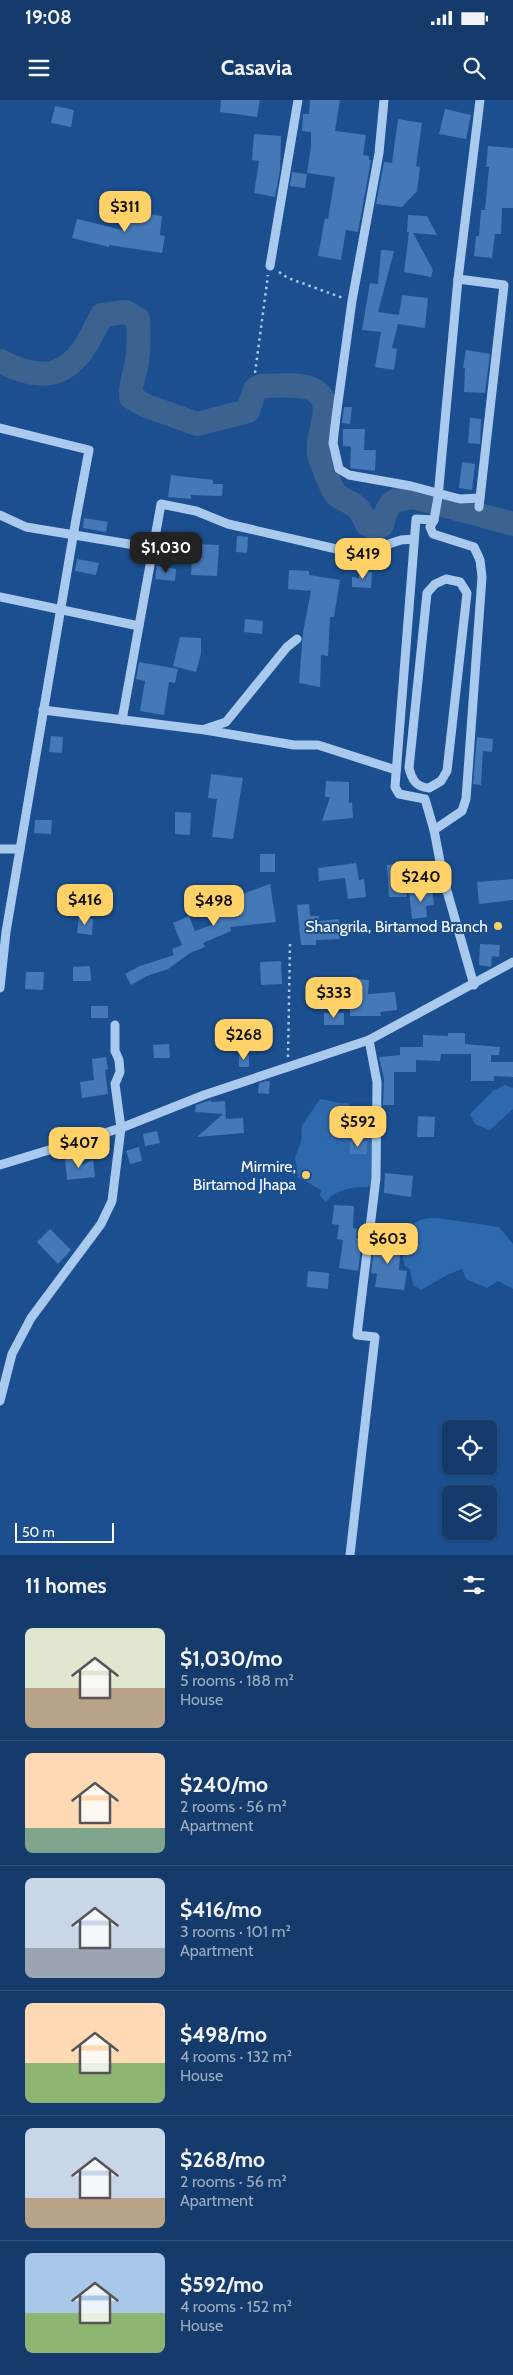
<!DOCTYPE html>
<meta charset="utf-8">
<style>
:root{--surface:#143b6b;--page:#214673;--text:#f1f3f6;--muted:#9dadc1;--line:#33557e;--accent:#ffd166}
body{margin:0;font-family:Cabin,sans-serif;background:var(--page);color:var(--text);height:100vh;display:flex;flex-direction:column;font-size:19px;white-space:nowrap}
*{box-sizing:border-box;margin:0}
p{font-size:16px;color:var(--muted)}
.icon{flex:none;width:28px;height:28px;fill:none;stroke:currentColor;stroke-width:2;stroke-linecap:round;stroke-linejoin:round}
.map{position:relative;height:1455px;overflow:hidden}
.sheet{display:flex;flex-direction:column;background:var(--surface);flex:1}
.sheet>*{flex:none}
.buttons{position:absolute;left:442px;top:1320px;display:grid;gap:10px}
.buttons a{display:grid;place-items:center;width:55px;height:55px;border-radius:8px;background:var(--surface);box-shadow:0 1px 4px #0004,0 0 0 1px var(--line);font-size:25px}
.scale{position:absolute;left:15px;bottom:12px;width:99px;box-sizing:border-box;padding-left:5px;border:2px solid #fff;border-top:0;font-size:14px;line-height:18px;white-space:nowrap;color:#fff;-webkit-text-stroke:4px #1b4f8f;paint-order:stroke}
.price{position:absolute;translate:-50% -42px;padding:0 11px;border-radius:10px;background:var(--accent);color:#111;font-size:16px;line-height:32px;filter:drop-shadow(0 1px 2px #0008)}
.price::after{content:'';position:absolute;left:50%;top:30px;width:15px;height:11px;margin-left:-8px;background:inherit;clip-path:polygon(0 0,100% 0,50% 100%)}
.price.current{background:#222;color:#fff}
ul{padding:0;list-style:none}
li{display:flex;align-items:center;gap:15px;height:125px;padding:0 25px}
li+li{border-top:1px solid var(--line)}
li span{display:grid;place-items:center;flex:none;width:140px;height:100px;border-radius:8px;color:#555}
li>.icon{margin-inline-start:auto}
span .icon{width:60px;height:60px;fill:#fffc;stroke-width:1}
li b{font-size:21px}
h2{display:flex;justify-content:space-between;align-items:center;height:60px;padding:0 25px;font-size:21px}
.status{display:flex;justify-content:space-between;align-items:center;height:35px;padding:0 25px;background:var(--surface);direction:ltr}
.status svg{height:14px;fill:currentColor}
header{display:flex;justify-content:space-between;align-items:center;height:65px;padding:0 25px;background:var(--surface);font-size:22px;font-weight:800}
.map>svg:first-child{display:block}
.green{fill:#2e69ad}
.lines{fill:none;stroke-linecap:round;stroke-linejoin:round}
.river{stroke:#3c6290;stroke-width:24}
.building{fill:#4478b7}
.path{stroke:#a9c9ee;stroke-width:2.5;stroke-dasharray:2.5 4;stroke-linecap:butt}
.minor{stroke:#a9c9ee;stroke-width:9}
.poi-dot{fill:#ffd166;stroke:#1b4f8f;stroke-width:2}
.labels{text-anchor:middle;stroke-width:4;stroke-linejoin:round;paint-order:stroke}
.poi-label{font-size:16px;fill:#fff;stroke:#1b4f8f;text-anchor:end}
</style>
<div class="status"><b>19:08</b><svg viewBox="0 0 49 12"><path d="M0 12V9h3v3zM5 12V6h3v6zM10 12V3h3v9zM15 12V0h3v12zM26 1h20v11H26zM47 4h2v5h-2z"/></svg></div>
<header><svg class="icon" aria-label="menu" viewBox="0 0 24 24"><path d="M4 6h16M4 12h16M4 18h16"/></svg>Casavia<svg class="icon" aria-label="search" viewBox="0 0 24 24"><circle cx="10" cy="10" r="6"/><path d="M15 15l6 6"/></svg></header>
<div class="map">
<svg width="513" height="1455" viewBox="0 0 513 1455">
<rect width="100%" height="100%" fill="#1b4f8f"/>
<!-- green -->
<g class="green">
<path d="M505,985L513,988V1009L490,1030L475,1024L470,1014L494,990Z"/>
<path d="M320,999C330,1000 337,1004 347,1003L356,1013L370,1018L373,1029L376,1078L368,1087C353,1087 335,1089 326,1102L320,1096L321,1090L298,1077L295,1057L301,1042L302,1025Z"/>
<path d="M437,1118L499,1127L513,1144V1189L498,1181L487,1188L466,1179L462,1169L447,1175L421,1190L413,1185L410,1169L405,1166C400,1150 402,1128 420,1120C425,1118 432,1118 437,1118Z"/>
</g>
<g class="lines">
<!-- river -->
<path class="river" d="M0,261C33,278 61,282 84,248C91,238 96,225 102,215L126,212L138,219C139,233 139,248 137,262C135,274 130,284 131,297L144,305L197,324L248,311L255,289L260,286C290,286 334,277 323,323C321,333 317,343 319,354C321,363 326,374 330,383C336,399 341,397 354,405C360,409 364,417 367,424L377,428L382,425C388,403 390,400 413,397L513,424"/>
</g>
<!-- building -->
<g class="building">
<path d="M221,0H260L257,17L220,12Z"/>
<path d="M310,0H340L335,31L366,35L363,55L369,56V60H371L358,132L346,130L341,160L318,156L325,118L328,119L335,77L307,73L311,46V32L302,31L303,14H309Z"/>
<path d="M55,6L74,10L71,27L51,23Z"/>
<path d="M445,9L471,15L466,39L439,34Z"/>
<path d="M398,19L422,23L416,66L420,67L417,91L402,107L376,104L384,62L392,63Z"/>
<path d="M254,34L281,36L280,70L275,97L254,93L259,61L252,60Z"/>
<path d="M488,46L513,48V108H502L501,134H495L492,158L474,156L476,136H479L481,110H485L489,67H486Z"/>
<path d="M292,72L307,74L305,88L290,86Z"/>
<path d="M129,111L162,116L160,135L165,136L162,153L109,145V147L72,138L77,119L126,131Z"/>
<path d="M408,115L427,116L437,135L413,133L433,170L431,177L404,172L409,132H407Z"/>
<path d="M381,150L394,151L378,212L399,215L402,195L428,198L425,228L398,224L392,248L397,249L394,270L375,267L381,232L362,230L370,183L378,184Z"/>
<path d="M466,250L490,254L485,293L464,292L465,268H463Z"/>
<path d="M344,307H352L350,324L342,323Z"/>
<path d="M470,318L481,319L480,344L468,343Z"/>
<path d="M343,329H365L364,350H376L375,371L350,368L351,347L343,346Z"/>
<path d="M462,362L475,364L472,390L459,388Z"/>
<path d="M171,375L213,380V384H223L222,396L191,395V399L168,397Z"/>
<path d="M84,418L108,422L106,432L83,428Z"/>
<path d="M237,436L248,437L247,453L236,452Z"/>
<path d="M193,444L219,445L217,476L191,475Z"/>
<path d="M77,459L99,463L96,475L75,471Z"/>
<path d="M157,466L176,469L175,481L155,479Z"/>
<path d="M289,470L309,471V475L340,480L334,517H330L328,556L321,555L320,587L299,583L303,532L311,491L288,489Z"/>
<path d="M359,471L372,472L371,488L352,487V477L359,478Z"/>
<path d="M245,519L263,521L262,534L244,532Z"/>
<path d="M180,537L201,538V554L196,572L173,566Z"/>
<path d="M139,562L178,569L175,583L169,582L164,615L140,611L145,581L136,579Z"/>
<path d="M51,636L63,637L62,653L49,652Z"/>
<path d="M477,637L493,639L492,652L483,651L481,685L473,684Z"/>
<path d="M211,674L243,678L233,739L212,737L217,699L208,698Z"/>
<path d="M326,681L349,682V703L352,702L353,718L322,721L330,697H325Z"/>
<path d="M175,712L191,713L190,735L175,734Z"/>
<path d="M35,720H52L51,734L34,733Z"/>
<rect x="260" y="754" width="15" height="18"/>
<path d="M356,763L359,780L364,779L366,797L348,799L345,778L319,781L318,768Z"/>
<path d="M404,763L407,797H389L387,765Z"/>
<path d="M513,779V800L479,804L477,782Z"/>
<path d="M270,784L276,822L230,827L231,831L203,843L205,847L190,853L168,869L147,876L131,885L125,874L140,866L174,855L172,849L182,845L173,823L189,816L195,831L214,824L207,806L215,803L214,800L232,794L234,797Z"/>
<path d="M432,789L434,805L426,806L427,817L412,819L409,791Z"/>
<path d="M309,804L310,816H319V821L339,819L340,839L316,840V845H301L297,805Z"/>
<path d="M79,817L93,819L92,835L77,833Z"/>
<path d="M480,844L500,845L499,857L492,856L491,867L479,865Z"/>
<path d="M281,861L282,884L261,885L260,862Z"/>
<path d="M90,866L91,881H73V867Z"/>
<path d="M26,872H44L43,890L25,889Z"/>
<path d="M350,878L369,880L368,894L395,892L397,910L380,912L381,916H350Z"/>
<rect x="91" y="906" width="17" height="12"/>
<rect x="324" y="913" width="20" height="12"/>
<path d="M228,920L248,921V933L228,932Z"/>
<path d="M448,933H465V944L500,947L499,955H491V962H513V977L494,976V981H471V954H441L440,961L416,960V972H394V1005H383L384,979L379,957L400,955V947H423V935L448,936Z"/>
<path d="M169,944L170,958H154L153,945Z"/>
<rect x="239" y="955" width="10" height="12"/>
<path d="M106,957L108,969L105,970L108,994L82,998L80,982L94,980L92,959Z"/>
<path d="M266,981H270L269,994L258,993L259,983Z"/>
<path d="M211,1000V1002L225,1001L226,1019L243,1018L244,1033L197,1037L223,1014L195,1012L196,1005Z"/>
<path d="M418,1016L435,1017L434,1037H417Z"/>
<path d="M157,1031L160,1043L145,1046L143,1034Z"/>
<rect x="350" y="1041" width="17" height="13"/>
<path d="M139,1047L142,1061L130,1064L126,1051Z"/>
<path d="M81,1056L82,1065L93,1060L95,1077L67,1080L65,1058Z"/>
<path d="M385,1073L413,1076L411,1097L384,1093Z"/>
<path d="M334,1105L354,1106L353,1128L357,1129L356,1138L362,1139L358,1171L339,1168L343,1140L337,1139L339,1125L332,1124Z"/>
<path d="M50,1129L71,1150L58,1164L37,1142Z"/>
<path d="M375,1140L401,1142L399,1170L407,1171L404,1190L375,1187L377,1174L371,1173Z"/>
<path d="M308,1171L329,1173L328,1189L307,1187Z"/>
</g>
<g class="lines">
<!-- path -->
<g class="path">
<path d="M279,172L288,178L343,198"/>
<path d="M255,273L268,175"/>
<path d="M288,957L290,843"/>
</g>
<!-- minor -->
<g class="minor">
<path d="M384,0L379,53L352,201L336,317L333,343L339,369L349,375L411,386L460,399L480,398"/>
<path d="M270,166L298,0"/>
<path d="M458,179L504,185L479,407"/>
<path d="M0,328L89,350L76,419L6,832L0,888"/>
<path d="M0,415L26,427L153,448"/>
<path d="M434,420L430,427L433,434L474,447L480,460L482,477L466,699L462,711L434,730"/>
<path d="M446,479L460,482L467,493L447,671L441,681L429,688C416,687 412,680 409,668L427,493L435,484Z"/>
<path d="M0,497L139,526"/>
<path d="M43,610L205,630L294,645H318L396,670"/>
<path d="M122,620L161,404L196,411L228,424L358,454L401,440L414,439"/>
<path d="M205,629L226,622L287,547L297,539"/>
<path d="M0,749H20"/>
<path d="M474,885L443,777L434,730L425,699L399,694L395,687L416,419L434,420L438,397L458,179L480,0"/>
<path d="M0,1065L121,1028L204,995L369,940L513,862"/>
<path d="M0,1301L12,1254L31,1218L101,1124L112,1101L121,1028L115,984L120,972L119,960L115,951V925"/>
<path d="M350,1455L375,1237L357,1235L376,1078L377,982L369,940"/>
</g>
</g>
<!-- markers -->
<g class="poi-dot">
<circle cx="498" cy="826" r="5"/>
<circle cx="306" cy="1075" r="5"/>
</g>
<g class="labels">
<!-- poi labels -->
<g class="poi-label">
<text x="488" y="832">Shangrila, Birtamod Branch</text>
<text x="296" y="1072">Mirmire,<tspan x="296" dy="18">Birtamod Jhapa</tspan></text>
</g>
</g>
</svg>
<div class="buttons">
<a><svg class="icon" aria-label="locate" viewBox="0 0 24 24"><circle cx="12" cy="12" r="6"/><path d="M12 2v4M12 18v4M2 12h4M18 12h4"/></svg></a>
<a><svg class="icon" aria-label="layers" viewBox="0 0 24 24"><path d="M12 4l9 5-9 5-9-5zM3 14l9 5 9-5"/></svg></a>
</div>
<div class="scale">50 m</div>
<b class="price" style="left:125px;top:133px">$311</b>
<b class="price current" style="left:166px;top:474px">$1,030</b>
<b class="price" style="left:363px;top:480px">$419</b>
<b class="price" style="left:421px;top:803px">$240</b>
<b class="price" style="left:85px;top:826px">$416</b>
<b class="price" style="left:214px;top:827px">$498</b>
<b class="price" style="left:334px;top:919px">$333</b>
<b class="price" style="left:244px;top:961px">$268</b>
<b class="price" style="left:358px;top:1048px">$592</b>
<b class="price" style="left:79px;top:1069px">$407</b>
<b class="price" style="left:388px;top:1165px">$603</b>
</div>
<section class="sheet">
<h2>11 homes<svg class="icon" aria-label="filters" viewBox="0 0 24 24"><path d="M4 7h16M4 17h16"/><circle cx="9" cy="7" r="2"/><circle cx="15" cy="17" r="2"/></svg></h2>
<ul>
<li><span style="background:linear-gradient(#dfe7d0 60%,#b9a48a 0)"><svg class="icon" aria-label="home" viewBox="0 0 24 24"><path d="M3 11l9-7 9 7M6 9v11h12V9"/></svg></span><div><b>$1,030/mo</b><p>5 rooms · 188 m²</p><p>House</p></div></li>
<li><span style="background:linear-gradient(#ffd9b3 75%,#7fa58c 0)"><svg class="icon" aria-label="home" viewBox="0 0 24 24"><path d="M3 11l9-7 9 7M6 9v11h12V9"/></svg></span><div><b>$240/mo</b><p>2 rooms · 56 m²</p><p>Apartment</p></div></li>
<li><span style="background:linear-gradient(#c9d6e8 70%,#9aa5b1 0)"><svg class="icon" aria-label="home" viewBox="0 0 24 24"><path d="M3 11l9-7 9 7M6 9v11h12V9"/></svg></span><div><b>$416/mo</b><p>3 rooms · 101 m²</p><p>Apartment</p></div></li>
<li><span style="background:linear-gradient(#ffd9b3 60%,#8fb573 0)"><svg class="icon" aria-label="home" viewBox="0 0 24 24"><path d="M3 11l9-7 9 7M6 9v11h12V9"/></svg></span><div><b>$498/mo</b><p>4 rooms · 132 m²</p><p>House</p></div></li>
<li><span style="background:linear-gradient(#c9d6e8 70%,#b9a48a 0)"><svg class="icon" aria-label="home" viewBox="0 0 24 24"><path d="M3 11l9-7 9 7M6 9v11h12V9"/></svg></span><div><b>$268/mo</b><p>2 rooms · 56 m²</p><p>Apartment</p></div></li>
<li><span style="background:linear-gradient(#a9c7e8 60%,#8fb573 0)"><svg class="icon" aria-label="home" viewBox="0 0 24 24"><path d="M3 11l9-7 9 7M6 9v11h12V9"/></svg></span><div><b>$592/mo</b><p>4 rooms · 152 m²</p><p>House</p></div></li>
</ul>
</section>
